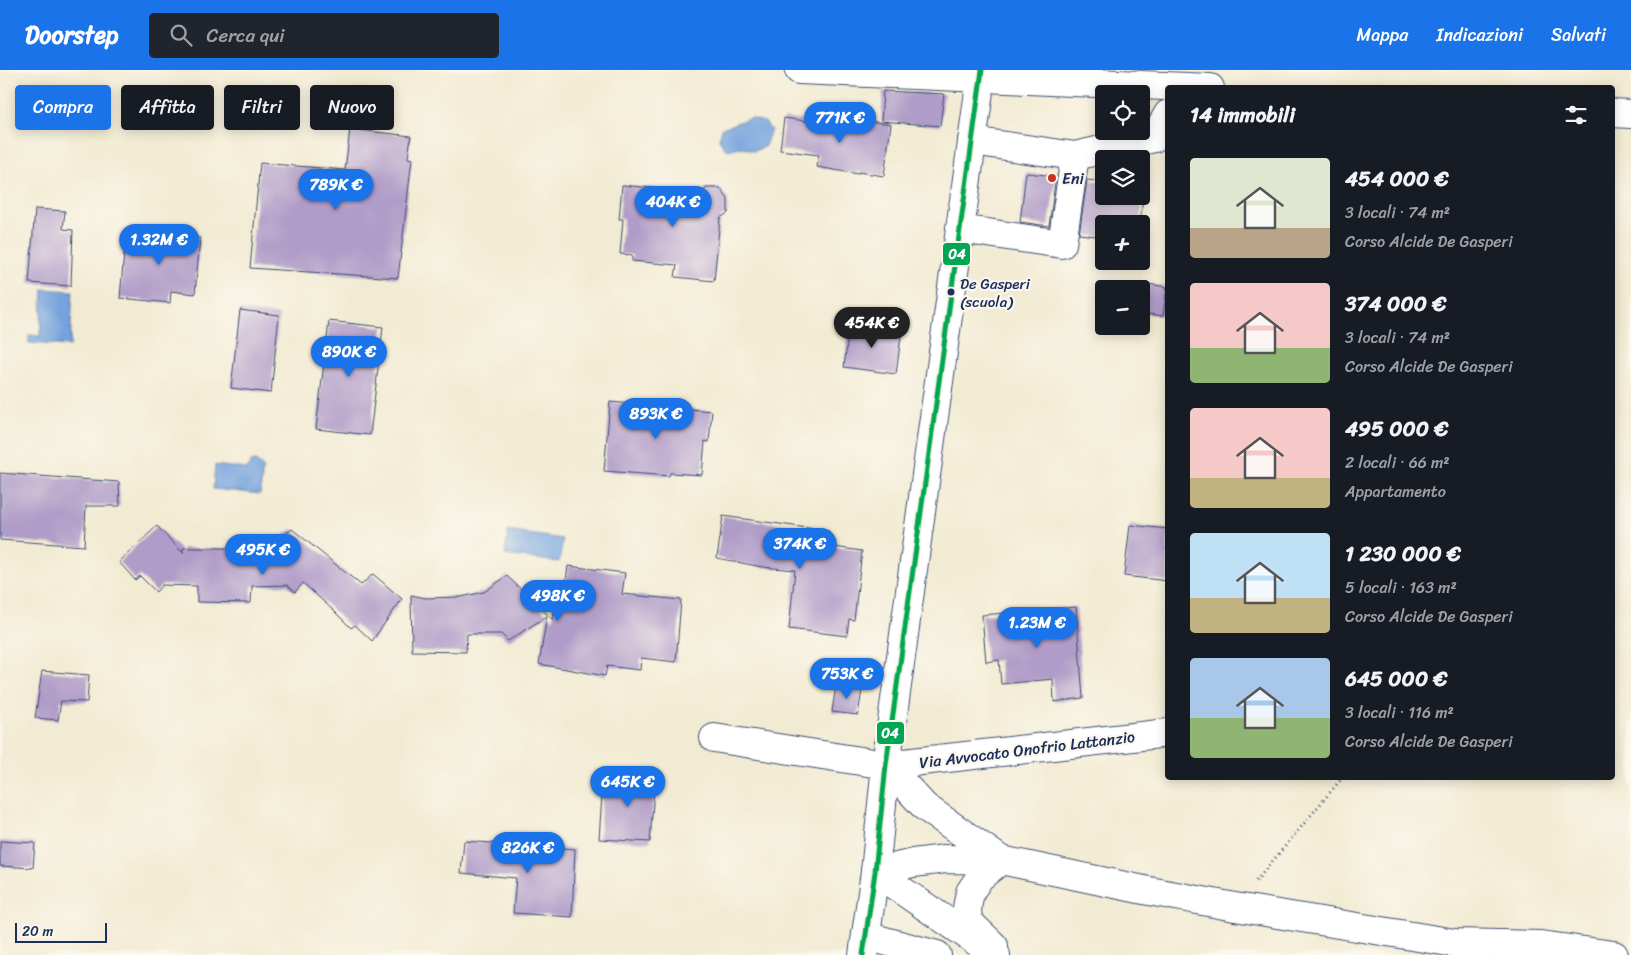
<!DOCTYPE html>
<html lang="it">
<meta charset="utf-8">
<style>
:root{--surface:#171b24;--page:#20242c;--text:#f1f3f6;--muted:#9ea1a6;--accent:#1a73e8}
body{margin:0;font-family:Sriracha,sans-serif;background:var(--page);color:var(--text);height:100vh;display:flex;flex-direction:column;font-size:19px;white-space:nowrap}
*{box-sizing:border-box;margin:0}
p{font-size:16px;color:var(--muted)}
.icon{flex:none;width:28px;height:28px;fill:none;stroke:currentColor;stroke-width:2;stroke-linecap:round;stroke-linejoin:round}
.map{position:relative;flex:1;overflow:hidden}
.drawer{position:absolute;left:1165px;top:15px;width:450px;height:695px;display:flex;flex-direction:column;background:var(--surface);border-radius:5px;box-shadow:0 2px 12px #0003}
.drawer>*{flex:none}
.hud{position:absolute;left:15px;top:15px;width:475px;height:45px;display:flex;gap:10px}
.tools{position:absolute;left:1095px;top:15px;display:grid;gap:10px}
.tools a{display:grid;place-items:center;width:55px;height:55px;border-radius:5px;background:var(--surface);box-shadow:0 2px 12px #0003;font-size:25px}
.scale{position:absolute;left:15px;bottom:12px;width:92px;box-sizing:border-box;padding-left:5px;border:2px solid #1b2f5e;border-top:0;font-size:14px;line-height:18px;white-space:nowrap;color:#1b2f5e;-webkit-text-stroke:4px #fbf7ec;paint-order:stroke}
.price{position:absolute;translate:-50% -42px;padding:0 11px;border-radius:18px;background:var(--accent);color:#fff;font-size:16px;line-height:32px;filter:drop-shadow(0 1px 2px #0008)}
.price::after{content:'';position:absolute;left:50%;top:30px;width:15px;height:11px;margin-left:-8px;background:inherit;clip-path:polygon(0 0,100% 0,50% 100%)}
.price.active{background:#222;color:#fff}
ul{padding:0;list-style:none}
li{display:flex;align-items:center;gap:15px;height:125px;padding:0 25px}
li span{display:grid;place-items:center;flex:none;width:140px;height:100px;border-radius:5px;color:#555}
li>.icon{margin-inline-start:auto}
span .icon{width:60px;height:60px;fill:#fffc;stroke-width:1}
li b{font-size:21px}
h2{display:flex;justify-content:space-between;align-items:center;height:60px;padding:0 25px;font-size:21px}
.tag{padding:0 18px;border-radius:5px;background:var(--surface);box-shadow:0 2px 12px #0003;font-size:18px;line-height:45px}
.tag.active{background:var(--accent);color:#fff}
header{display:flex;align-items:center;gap:30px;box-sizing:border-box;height:70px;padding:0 25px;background:var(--accent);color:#fff}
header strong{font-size:24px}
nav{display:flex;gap:28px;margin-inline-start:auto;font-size:18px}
.search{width:350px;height:45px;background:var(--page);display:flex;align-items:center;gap:12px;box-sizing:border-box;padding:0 18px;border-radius:5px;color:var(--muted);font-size:19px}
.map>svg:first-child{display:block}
.water{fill:#74a3dd;stroke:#48699e}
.building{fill:#b09cc8}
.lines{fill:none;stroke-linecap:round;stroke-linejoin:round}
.minor-casing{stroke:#3b4b70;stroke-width:30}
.highway-casing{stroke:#3b4b70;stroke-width:30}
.path{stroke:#3b4b70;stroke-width:3;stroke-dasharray:1 4;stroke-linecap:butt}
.minor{stroke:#fff;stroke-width:28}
.highway{stroke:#fff;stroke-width:28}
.bus-1-casing{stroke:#fbf7ec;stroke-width:9}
.bus-1{stroke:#00a651;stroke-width:5}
.poi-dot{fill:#c8321e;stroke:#fbf7ec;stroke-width:2}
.bus-dot{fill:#1b2f5e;stroke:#fbf7ec;stroke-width:2}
.labels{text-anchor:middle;stroke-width:4.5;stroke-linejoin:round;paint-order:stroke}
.bus-label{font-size:15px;fill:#1b2f5e;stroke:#fbf7ec;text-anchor:start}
.poi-label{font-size:16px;fill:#1b2f5e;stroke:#fbf7ec;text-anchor:start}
.street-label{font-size:16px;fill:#1b2f5e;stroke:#fbf7ec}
.line-badge{stroke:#fbf7ec;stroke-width:2}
.badge-label{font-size:14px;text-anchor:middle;font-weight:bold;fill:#fff}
</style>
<header>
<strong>Doorstep</strong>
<div class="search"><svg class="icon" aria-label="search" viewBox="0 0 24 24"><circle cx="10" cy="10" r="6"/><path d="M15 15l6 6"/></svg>Cerca qui</div>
<nav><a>Mappa</a><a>Indicazioni</a><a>Salvati</a></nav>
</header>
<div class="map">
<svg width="1631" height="885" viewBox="0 0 1631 885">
<rect width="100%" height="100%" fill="#fbf7ec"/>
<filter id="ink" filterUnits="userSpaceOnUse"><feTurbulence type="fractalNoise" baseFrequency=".02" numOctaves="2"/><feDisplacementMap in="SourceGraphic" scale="10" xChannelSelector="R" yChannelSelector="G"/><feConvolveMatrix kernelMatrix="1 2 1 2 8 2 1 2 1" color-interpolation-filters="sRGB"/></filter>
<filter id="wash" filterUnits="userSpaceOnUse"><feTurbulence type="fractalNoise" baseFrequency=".0096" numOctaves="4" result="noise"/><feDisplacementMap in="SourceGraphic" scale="20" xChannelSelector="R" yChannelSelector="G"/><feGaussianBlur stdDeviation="1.12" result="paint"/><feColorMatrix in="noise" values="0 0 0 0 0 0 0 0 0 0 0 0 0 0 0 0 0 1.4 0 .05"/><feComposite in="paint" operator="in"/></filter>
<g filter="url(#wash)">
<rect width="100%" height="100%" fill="#f2ebd3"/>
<!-- water -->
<g class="water">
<path d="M750,48L765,52L771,60L765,76L755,81C750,81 747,78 743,78C731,75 728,88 719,69L722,58Z"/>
<path d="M43,219L73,221L70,276L29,273V265L40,266Z"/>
<path d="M256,391L263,398L260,424L213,419L215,395L247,399L251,392Z"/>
<path d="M508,461L563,469L559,492L505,485Z"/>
</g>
<g id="blocks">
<!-- building -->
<g class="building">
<path d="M883,21L944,24L940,56L881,51Z"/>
<path d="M829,46L891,54L884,106L858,102V104L817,97L819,85L780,80L784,48L827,54Z"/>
<path d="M350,59L411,66L408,88L412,89L398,208L250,198L260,93L345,100Z"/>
<path d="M1026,103L1056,106L1049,156L1020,152Z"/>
<path d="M1087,110L1104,112V126H1141V117H1144L1140,154H1104V167L1079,164Z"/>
<path d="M622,115L702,123L706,118H720L728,129V143L720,148L714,211L675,207L677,195L632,191V185L620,184L623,149H619Z"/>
<path d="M35,139L65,141L63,159L73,160L71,216L29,213Z"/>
<path d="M126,161L200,168L195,224L171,221L170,233L120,228Z"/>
<path d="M1141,213L1167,217L1163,246L1141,243Z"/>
<path d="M240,240L279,245L271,323L231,318Z"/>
<path d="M329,251L383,257L370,365L316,359Z"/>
<path d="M850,251L880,256V263L901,266L896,304L844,297Z"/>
<path d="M610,332L712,341L709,372L705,371L702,405L670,403L669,406L604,401Z"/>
<path d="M0,403L119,412L120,436H86L84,476L0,470Z"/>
<path d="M723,446L829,461L827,476L862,481L854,550L849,549L847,566L789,559L795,500L762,497L717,488Z"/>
<path d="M1130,455L1168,459V511L1124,506Z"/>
<path d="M157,456L183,483V478H251L278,469L292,459L361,515L373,504L402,529L372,571L355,555L351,558L334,541L303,513L295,522L287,515L252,516L251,533L197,532V516L162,515L156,522L140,506L135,510L119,492Z"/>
<path d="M568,496L625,503L622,524L681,530L676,592L641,588L640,600L607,596L605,606L539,594L547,546L508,571L501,564H467L466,582L412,581L411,525L426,528L461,527L484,522L507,506L553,550L556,526H564Z"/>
<path d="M1076,537L1083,628L1054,632L1053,609L1001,614L999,590L986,592L982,545Z"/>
<path d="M42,601L89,605L87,632L61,631L58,650L35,648Z"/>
<path d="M836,615L862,620L858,645L832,642Z"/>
<path d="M611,703L655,706L650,772L599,769L602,725H605Z"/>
<path d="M0,771L35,773L33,798L0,796Z"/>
<path d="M464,771L575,779L572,847L513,843L516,808L461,803Z"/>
</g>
</g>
</g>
<g filter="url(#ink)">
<use href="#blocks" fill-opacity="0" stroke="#3b4b70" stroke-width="1"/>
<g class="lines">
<!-- minor casing -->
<g class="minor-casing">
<g id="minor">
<path d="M799,0L1210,18"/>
<path d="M1612,43L1631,44"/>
<path d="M1075,86L1154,68L1168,44"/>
<path d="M960,159L1062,174L1075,86L972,71"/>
<path d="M714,668L886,695L1168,663"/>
<path d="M886,695L925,737L1001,790"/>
<path d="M875,802L913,793L945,789L1001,790L1144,820L1235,837L1455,873L1541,875L1614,885"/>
<path d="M994,876L968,851L967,838L970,822L980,807L1001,790"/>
<path d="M863,885L875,802L886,695L982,0"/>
</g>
</g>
<!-- highway casing -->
<g class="highway-casing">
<g id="highway">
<path d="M875,802L996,885"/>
<path d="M866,866L937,885"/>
</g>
</g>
<!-- path -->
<path class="path" d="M1256,811L1342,708"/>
<!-- minor -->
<use href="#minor" class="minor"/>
<!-- highway -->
<use href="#highway" class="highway"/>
<!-- bus-1 casing -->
<g class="bus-1-casing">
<path id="bus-1" d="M863,885L875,802L886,695L982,0"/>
</g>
<!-- bus-1 -->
<use href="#bus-1" class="bus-1"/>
</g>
</g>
<!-- markers -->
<circle class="poi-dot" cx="1052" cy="108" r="5"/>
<circle class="bus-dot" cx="951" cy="222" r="4.5"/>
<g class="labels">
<!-- bus labels -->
<g class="bus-label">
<text x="960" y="219">De Gasperi<tspan x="960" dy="18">(scuola)</tspan></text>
</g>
<!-- poi labels -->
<g class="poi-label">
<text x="1062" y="114">Eni</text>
</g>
<!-- street labels -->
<g class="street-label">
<text transform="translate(1027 679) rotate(-7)" y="6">Via Avvocato Onofrio Lattanzio</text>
</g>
</g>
<g class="line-badge">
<rect x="942" y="172" width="29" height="24" rx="5" fill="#00a651"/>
<rect x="876" y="651" width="29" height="24" rx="5" fill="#00a651"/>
</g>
<g class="badge-label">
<text x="957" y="189">04</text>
<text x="890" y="668">04</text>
</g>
</svg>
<div class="tools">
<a><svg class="icon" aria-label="locate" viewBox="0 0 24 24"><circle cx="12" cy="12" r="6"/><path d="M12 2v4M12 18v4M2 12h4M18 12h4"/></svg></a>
<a><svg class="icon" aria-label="layers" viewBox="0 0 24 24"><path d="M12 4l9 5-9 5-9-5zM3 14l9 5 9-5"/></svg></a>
<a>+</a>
<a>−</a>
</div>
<div class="scale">20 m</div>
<b class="price" style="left:840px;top:74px">771K €</b>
<b class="price" style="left:336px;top:141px">789K €</b>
<b class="price" style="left:673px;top:158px">404K €</b>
<b class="price" style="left:159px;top:196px">1.32M €</b>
<b class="price active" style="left:872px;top:279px">454K €</b>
<b class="price" style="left:349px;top:308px">890K €</b>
<b class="price" style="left:656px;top:370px">893K €</b>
<b class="price" style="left:800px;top:500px">374K €</b>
<b class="price" style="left:263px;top:506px">495K €</b>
<b class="price" style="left:558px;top:552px">498K €</b>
<b class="price" style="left:1037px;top:579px">1.23M €</b>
<b class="price" style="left:847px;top:630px">753K €</b>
<b class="price" style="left:628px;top:738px">645K €</b>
<b class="price" style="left:528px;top:804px">826K €</b>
<div class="hud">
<a class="tag active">Compra</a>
<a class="tag">Affitta</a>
<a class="tag">Filtri</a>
<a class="tag">Nuovo</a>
</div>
<section class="drawer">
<h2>14 immobili<svg class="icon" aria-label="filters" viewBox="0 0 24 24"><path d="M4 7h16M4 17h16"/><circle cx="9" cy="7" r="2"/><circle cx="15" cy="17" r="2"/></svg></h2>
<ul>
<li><span style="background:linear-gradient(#dfe7d0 70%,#b9a48a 0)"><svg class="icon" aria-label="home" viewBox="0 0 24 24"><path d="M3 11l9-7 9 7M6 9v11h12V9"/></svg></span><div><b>454 000 €</b><p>3 locali · 74 m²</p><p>Corso Alcide De Gasperi</p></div></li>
<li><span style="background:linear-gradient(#f6c9c9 65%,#8fb573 0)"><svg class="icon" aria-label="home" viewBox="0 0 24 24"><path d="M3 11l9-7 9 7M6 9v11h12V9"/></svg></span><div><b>374 000 €</b><p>3 locali · 74 m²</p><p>Corso Alcide De Gasperi</p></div></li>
<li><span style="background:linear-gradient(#f6c9c9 70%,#c2b280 0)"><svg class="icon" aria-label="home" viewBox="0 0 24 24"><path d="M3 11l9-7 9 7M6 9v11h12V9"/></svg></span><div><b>495 000 €</b><p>2 locali · 66 m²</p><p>Appartamento</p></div></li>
<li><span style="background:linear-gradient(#bfe0f5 65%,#c2b280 0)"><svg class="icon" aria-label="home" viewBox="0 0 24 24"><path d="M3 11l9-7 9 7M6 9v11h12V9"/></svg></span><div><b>1 230 000 €</b><p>5 locali · 163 m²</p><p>Corso Alcide De Gasperi</p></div></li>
<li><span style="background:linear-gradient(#a9c7e8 60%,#8fb573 0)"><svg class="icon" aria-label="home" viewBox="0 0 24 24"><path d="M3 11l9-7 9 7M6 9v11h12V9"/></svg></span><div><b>645 000 €</b><p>3 locali · 116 m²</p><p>Corso Alcide De Gasperi</p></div></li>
</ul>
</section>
</div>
